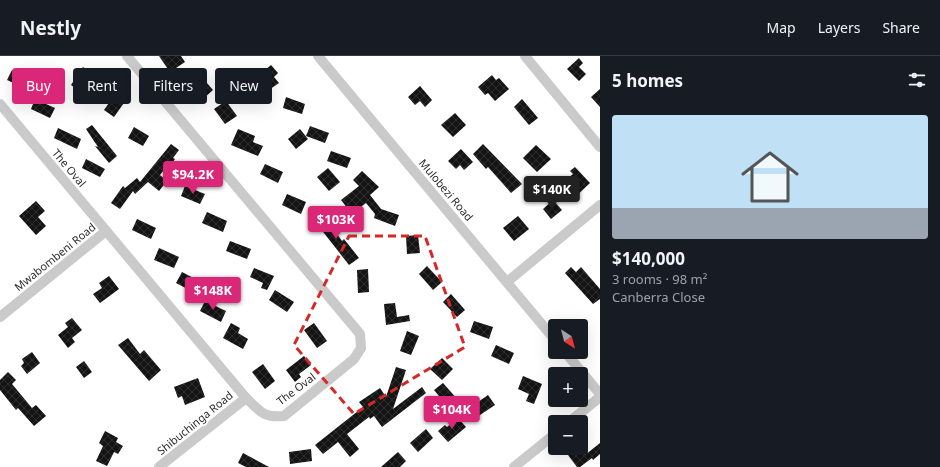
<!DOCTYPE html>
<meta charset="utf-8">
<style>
:root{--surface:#171b24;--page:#20242c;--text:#f1f3f6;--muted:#9ea1a6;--line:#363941;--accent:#db2777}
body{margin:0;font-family:"Noto Sans",sans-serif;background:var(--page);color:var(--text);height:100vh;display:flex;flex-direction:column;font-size:15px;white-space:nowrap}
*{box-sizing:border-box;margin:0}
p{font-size:13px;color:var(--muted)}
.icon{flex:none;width:22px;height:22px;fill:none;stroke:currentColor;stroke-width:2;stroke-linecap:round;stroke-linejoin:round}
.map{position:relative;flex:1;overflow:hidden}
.panel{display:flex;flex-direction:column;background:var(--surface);width:340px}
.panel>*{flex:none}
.top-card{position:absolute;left:12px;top:12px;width:380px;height:36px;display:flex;gap:8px}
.needle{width:26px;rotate:144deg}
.controls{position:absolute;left:548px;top:263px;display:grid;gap:8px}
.controls a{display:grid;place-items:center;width:40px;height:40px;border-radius:4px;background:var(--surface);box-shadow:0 4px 16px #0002;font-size:20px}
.price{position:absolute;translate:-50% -34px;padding:0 9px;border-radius:4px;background:var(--accent);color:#fff;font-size:13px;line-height:26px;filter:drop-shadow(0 1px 2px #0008)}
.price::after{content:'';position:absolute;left:50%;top:24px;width:12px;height:9px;margin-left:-6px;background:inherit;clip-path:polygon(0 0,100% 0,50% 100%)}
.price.active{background:#222;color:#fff}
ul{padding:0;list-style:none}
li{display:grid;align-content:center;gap:8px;height:212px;padding:0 12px}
li span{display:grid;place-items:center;height:124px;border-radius:4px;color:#555}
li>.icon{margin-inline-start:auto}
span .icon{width:72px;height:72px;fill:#fffc;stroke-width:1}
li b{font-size:17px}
h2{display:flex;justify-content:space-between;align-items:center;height:48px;padding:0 12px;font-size:17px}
.pill{padding:0 14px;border-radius:4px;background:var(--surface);box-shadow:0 4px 16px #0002;font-size:14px;line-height:36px}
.pill.active{background:var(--accent);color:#fff}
header{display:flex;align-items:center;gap:24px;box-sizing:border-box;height:56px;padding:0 20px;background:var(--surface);border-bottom:1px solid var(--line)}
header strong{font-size:19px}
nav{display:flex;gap:22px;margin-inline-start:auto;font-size:14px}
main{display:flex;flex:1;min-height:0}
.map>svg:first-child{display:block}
.building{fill:url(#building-cross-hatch)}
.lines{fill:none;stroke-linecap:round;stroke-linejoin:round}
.street{stroke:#cacaca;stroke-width:10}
.marked{fill:none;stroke:#d62828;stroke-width:3;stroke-dasharray:8 5;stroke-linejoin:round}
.labels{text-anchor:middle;stroke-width:4;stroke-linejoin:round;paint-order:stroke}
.street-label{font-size:11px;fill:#2d2d2d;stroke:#fff}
</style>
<header>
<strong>Nestly</strong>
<nav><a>Map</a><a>Layers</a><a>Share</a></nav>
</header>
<main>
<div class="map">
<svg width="600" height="411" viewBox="0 0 600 411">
<defs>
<pattern id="building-cross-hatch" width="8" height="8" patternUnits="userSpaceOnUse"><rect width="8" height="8" fill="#141414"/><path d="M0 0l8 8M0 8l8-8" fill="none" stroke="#2e2e2e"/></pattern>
</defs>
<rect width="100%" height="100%" fill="#fff"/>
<!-- building -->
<g class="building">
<path d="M159,0H181L185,6L170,16Z"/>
<path d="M579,2L583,7L579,11L586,18L579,25L567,13Z"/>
<path d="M271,9L278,17L274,21L279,27L256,43L251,36L262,27L256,21Z"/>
<path d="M83,11L101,23L93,35L87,31L82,37L71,29Z"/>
<path d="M12,14L31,23L26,33L7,24Z"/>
<path d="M200,19L213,34L203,43L190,28Z"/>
<path d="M492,19L496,24L499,22L509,33L495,45L488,37L485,39L478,31Z"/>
<path d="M420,30L432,44L425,51L420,45L415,49L408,41Z"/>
<path d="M600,33V51L591,41Z"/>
<path d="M116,37L126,44L114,61L104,54Z"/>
<path d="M286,41L305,48L302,58L283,52Z"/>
<path d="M35,43L55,52L50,62L31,53Z"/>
<path d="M522,43L538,62L529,69L514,51Z"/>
<path d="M226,45L237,60L225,68L214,53Z"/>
<path d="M455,57L466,69L453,81L441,69Z"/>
<path d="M92,69L117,100L109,107L95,90L98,91L86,73Z"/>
<path d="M310,70L329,77L325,87L306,80Z"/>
<path d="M134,71L149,80L143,90L128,82Z"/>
<path d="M58,72L81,83L77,93L54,82Z"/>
<path d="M238,73L255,80L253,86L263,90L258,100L231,89Z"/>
<path d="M300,73L308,83L296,93L288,83Z"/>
<path d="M171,88L179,94L173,102L175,103L171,109L169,107L160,119L167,125L159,135L148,126L135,138L133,135L120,153L111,147L123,130L125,132L137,122L140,126Z"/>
<path d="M483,88L522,128L511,137L488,111L486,113L473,98Z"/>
<path d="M536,89L551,103L537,116L523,102Z"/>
<path d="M461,93L473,106L464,114L460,109L456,113L448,105Z"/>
<path d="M331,95L351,102L347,112L327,105Z"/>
<path d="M86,103L105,113L100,121L82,112Z"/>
<path d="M265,108L283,116L278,127L260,118Z"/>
<path d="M575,111L590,127L573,143L560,129L573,118L570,115Z"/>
<path d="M328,112L340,126L329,135L317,121Z"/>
<path d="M362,115L379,131L370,139L381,153L399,159L395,170L374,162L375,158L366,147L352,158L341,144L359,130L353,124Z"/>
<path d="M185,130L205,138L200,148L181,140Z"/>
<path d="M287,138L306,146L301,158L282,149Z"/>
<path d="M553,144L562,154L551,163L543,153Z"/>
<path d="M36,145L45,155L38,161L46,170L36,179L19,160Z"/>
<path d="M207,156L227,165L223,176L202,167Z"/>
<path d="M322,157L342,185L344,183L359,202L349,209L313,163Z"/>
<path d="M518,160L529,173L514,185L503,172Z"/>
<path d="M137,163L156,172L151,183L132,174Z"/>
<path d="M418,179L420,197L407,198L406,180Z"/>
<path d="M230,185L251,193L247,203L226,195Z"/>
<path d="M159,192L179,201L174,212L154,204Z"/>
<path d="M427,210L442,226L433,234L419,218Z"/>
<path d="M571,211L576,216L581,211L600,233V243L593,248L565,217Z"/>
<path d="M254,212L274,220L267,234L261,232L263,227L250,221Z"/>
<path d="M368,213L369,236L358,237L357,214Z"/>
<path d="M182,216L203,227L197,238L176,227Z"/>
<path d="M109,220L119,233L100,247L93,238L102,232L99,227Z"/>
<path d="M275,234L294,246L287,256L269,244Z"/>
<path d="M451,238L465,254L457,261L443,246Z"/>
<path d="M205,245L226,255L221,266L200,255Z"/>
<path d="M395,247L397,261L409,259L410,265L386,269L384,248Z"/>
<path d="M72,262L82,274L72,282L75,286L68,292L58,279L68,271L65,267Z"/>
<path d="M474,265L493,271L489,283L470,276Z"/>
<path d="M231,267L240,272L238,277L248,283L243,293L223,282Z"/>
<path d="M314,267L327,285L317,292L304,274Z"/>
<path d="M407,275L419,280L411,299L400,295Z"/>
<path d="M128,282L140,298L144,294L161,314L149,325L118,289Z"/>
<path d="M496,289L514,297L509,308L491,300Z"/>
<path d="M32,296L40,307L27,318L21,310L24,307L22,303Z"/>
<path d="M304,300L311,309L299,318L301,321L295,326L286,314Z"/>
<path d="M442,302L453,313L442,324L430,313Z"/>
<path d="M84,305L92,316L84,322L76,311Z"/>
<path d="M263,308L275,325L265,333L252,316Z"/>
<path d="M396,311L406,314L393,353L422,331L426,337L382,371L374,360L370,363L369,361L347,378L359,393L350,401L338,386L323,398L315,389L363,351L359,346L380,332L386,341Z"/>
<path d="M8,316L16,324L12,328L32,352L36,349L46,360L34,370L18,352L16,354L0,334V324Z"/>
<path d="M523,320L542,328L534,348L526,345L529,338L518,333Z"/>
<path d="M198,322L205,341L185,349L182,340L178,342L174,331Z"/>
<path d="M443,327L458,344L449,352L434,334Z"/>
<path d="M488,339L495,349L477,361L471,351Z"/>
<path d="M458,362L466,371L448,386L438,375L445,369L447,371Z"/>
<path d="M426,373L433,382L418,396L410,387Z"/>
<path d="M105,375L118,382L116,386L123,390L118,398L114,396L107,410L96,405L103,390L99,387Z"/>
<path d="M600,387V398L593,404L592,402L580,411H577L568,399L577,392L585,399Z"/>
<path d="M311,393L312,405L290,408L289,396Z"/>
<path d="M398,396L406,405L400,411H381Z"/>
<path d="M243,397L269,411H246L238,407Z"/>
</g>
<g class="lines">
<!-- street -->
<g class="street">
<path d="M318,0L555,284"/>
<path d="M525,0L600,91"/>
<path d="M0,48L246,342C260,355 263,362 284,360L354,303L361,292L360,278L127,0"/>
<path d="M507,226L600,149"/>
<path d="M0,261L106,175"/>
<path d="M565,296L600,338"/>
<path d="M569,366L600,341"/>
<path d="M159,411L246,342"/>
<path d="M514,411L555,378"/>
</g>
</g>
<!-- marked area -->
<path class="marked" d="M349,180H425L465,291L354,358L294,289Z"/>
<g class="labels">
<!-- street labels -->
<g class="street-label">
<text transform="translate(69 112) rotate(50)" y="4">The Oval</text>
<text transform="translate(446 134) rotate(50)" y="4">Mulobezi Road</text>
<text transform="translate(55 201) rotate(-39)" y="4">Mwabombeni Road</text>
<text transform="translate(296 333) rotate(-37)" y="4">The Oval</text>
<text transform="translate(195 367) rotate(-39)" y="4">Shibuchinga Road</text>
</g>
</g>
</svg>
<div class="controls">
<a><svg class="needle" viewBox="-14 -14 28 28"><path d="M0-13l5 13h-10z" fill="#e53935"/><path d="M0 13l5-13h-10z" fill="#9ea1a6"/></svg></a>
<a>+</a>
<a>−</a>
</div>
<b class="price" style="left:193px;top:139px">$94.2K</b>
<b class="price active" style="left:552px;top:154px">$140K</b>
<b class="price" style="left:336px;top:184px">$103K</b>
<b class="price" style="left:213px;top:255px">$148K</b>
<b class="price" style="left:452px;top:374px">$104K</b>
<div class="top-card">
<a class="pill active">Buy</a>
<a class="pill">Rent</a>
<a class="pill">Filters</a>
<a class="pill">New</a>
</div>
</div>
<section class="panel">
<h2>5 homes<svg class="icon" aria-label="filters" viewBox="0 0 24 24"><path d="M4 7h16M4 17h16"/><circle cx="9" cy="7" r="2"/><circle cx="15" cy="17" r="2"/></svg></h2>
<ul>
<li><span style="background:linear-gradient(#bfe0f5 75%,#9aa5b1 0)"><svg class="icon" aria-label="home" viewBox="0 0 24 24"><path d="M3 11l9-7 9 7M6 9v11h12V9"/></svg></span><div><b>$140,000</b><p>3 rooms · 98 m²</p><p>Canberra Close</p></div></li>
</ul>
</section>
</main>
